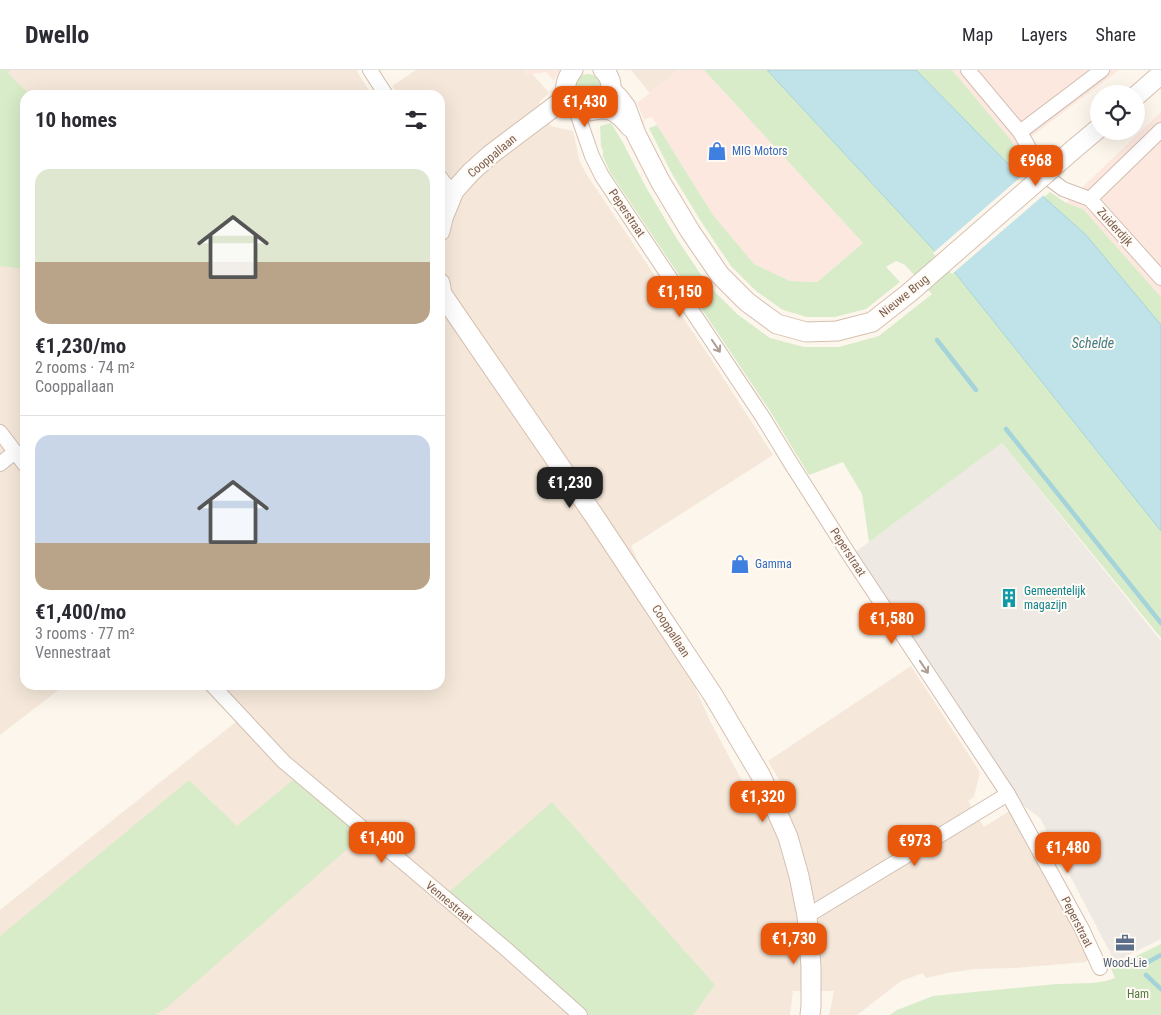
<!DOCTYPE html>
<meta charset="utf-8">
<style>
:root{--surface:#fff;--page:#f2f2f3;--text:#2b2b33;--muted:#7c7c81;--line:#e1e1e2;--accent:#ea580c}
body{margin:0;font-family:"Roboto Condensed",sans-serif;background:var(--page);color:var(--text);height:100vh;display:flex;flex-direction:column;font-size:19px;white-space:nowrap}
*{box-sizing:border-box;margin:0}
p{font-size:16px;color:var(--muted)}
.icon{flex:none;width:28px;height:28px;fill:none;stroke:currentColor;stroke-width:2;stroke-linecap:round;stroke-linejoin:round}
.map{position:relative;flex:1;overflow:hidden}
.side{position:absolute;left:20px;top:20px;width:425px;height:600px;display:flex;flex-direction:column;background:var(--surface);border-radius:15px;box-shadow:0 5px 20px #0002}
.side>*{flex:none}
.controls{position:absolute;left:1090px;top:15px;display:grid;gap:10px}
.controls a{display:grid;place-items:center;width:55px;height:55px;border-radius:50%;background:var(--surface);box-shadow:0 5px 20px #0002;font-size:25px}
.price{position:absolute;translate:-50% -42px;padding:0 11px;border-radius:10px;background:var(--accent);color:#fff;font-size:16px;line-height:32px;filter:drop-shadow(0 1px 2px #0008)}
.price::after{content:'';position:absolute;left:50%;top:30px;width:15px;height:11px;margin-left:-8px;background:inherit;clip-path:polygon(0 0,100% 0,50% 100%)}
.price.active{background:#222;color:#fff}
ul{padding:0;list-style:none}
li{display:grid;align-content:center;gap:10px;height:265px;padding:0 15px}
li+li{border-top:1px solid var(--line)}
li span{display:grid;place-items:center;height:155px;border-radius:15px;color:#555}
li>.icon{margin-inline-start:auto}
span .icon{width:90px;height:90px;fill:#fffc;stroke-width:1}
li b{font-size:21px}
h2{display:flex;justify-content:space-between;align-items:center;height:60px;padding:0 15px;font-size:21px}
header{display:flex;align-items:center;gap:30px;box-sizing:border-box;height:70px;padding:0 25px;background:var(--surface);border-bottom:1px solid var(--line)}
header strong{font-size:24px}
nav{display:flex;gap:28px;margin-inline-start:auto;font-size:18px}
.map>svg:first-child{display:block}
.residential{fill:#f5e8da}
.commercial{fill:#fde8e0}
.industrial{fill:#efe9e4}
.green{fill:#d8ecc9}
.water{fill:#bfe3e8;stroke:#a5d3da}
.pier{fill:#fdf6ec}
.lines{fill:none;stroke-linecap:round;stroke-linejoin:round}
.stream{stroke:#a5d3da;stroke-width:4.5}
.street-casing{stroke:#d1beb0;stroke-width:16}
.secondary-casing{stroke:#d6c0b0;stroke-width:21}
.street{stroke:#fff;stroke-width:14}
.secondary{stroke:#fff;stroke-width:19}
.secondary-bridge-casing{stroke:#d6c0b0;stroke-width:21;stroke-linecap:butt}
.secondary-bridge{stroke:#fff;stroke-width:19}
.oneway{stroke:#af9d94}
.labels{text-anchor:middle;stroke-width:4;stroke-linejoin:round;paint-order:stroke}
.shop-label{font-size:12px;fill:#366cbe;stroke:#fffaf3;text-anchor:start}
.street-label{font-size:12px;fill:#7a5c4d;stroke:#fffaf3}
.culture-label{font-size:12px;fill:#0d838f;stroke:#fffaf3;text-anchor:start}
.service-label{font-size:12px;fill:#4e5e75;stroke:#fffaf3}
.park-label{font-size:12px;fill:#537a41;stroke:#fffaf3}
.water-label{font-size:14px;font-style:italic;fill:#437c86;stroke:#fffaf3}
</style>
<header>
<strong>Dwello</strong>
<nav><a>Map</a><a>Layers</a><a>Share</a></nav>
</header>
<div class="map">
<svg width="1161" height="945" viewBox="0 0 1161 945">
<rect width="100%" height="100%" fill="#fdf6ec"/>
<!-- residential -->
<g class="residential">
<path d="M0,0H356L372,25H25V615H65L0,665Z"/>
<path d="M416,0H528L549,22L547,25L539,32L551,56L573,61L580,92L587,105L711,289L773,385L631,476L711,653L754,733L781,713L768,691L911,596L980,702L974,727L968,731L984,757L1008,742V724L1058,827L1089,888L1086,892L1015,898L975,899L948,903L926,908L923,903L901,911L857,945H829L834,921H793L790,945H0V840L237,651L205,615H440V25H398L392,16Z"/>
<path d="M631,0H679L650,23Z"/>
</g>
<!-- commercial -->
<g class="commercial">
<path d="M523,0H560L554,11L546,2L526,5Z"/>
<path d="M679,0H704L863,173L817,212L790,211L754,194L713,145L652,47L645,49L636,64L644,49L637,33Z"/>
<path d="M952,0H1119L1015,79L1010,69Z"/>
<path d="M1161,42V227L1083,139L1066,133Z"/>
</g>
<!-- industrial -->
<path class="industrial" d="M1002,373L1161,571V869L1115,892L1040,748L1008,724L850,486Z"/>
<!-- green -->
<g class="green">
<path d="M0,0H10L8,3L30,25H25V114L22,115L25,120V199L0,196Z"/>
<path d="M704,0H767L956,204L1161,461V568L1002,373L869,472L862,424L843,392L809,405L770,341L610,102L603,86V80L601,77L600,56L611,53L622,71L647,119L677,169L708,215L737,244L770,268L804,277H839L879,266L932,224L905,195L896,191L886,197L900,212L866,239L835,247H807L783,240L756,221L731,196L702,153L672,104L649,58L657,55L713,145L754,194L790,211L817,212L863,173Z"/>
<path d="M916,0H952L1010,69L1023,91L1017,103Z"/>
<circle cx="588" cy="17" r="13"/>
<path d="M1050,122L1066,133L1083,139L1161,227V255L1086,165L1044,127Z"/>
<path d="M189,710L237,756L293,710L362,766L169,936L155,945H0V866Z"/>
<path d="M552,732L715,915L693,945H588L448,823Z"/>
<path d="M1161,874V945H890L897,940L933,926L1057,914L1093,913L1106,911L1115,908L1111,898Z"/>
</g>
<!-- water -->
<path class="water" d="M767,0H916L1017,103L1086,165L1161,255V461L956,204Z"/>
<!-- pier -->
<path class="pier" d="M1023,105L1045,124L952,204L933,183Z"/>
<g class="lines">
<!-- stream -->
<g class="stream">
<path d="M937,270L976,320"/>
<path d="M1006,359L1161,553"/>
<path d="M1141,896L1161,885"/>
<path d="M1146,905L1161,919"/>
</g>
<!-- street casing -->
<g class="street-casing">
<g id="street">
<path d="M370,0L386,25"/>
<path d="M968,0L1020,62L1035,89L1047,107L1063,119L1090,129L1161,208"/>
<path d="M575,37L592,86L602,106L762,346L792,395L850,486L1008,724L1082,859L1100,898"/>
<path d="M1020,62L1102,0"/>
<path d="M440,107L444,113L454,121"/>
<path d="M1090,129L1161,60"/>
<path d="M0,362L25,395"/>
<path d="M0,394L15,382"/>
<path d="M212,615L284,692L506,879L580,945"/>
<path d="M807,846L1008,724"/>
</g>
</g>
<!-- secondary casing -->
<g class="secondary-casing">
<g id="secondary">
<path d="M573,0C560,15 564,39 587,41C595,41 601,37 610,40C619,43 624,50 630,57"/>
<path d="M603,0C613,9 613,20 607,31"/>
<path d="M611,20L619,28L626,37L636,64L660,111L690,161L720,205L747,232L777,254L806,262L837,261L872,252L909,223"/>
<path d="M1136,26L1161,4"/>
<path d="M1074,79L1099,58"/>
<path d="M440,161L443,148L454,121L471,102L490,85L567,27"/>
<path d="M440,213L442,224L597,450L713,625L761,706L788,767L799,806L807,846L811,897V936L810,945"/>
</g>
</g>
<!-- street -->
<use href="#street" class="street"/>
<!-- secondary -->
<use href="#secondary" class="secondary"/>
<!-- secondary-bridge casing -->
<g class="secondary-bridge-casing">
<path id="secondary-bridge" d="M909,223L1074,79"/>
</g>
<!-- secondary-bridge -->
<use href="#secondary-bridge" class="secondary-bridge"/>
</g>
<!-- one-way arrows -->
<defs><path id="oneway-shaft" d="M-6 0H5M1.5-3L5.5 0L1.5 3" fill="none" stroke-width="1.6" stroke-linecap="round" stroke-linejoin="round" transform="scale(1.25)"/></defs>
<g class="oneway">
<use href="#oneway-shaft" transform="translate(716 276) rotate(56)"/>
<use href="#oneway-shaft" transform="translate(924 597) rotate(56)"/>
</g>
<!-- icons -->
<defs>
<g id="shop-bare" transform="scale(1.5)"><path d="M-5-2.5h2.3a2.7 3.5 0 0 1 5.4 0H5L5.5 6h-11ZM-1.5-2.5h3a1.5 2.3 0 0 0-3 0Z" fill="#3f7fe0" stroke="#fffaf3" stroke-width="2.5" paint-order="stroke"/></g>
<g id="building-bare" transform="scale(1.5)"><path d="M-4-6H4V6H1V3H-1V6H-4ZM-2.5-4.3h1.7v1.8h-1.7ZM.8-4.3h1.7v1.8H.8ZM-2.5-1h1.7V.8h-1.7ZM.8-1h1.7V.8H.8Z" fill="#0f9aa8" stroke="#fffaf3" stroke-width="2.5" paint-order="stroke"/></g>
<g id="office-bare" transform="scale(1.5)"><path d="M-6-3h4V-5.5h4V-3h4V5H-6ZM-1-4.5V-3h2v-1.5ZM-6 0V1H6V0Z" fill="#5c6f8a" stroke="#fffaf3" stroke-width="2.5" paint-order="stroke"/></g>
</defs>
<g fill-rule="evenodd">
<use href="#shop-bare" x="717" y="81"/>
<use href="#shop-bare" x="740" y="494"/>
<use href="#building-bare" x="1009" y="528"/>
<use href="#office-bare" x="1125" y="873"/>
</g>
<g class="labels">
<!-- shop labels -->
<g class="shop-label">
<text x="732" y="85">MIG Motors</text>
<text x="755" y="498">Gamma</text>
</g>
<!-- street labels -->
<g class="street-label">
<text transform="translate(492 86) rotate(-40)" y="4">Cooppallaan</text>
<text transform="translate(627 143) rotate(56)" y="4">Peperstraat</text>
<text transform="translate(1115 157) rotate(48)" y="4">Zuiderdijk</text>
<text transform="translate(904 226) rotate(-39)" y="4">Nieuwe Brug</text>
<text transform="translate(848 482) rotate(57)" y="4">Peperstraat</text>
<text transform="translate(671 561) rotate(57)" y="4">Cooppallaan</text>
<text transform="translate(449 832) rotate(40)" y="4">Vennestraat</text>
<text transform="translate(1077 852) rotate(63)" y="4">Peperstraat</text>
</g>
<!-- culture labels -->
<g class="culture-label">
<text x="1024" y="525">Gemeentelijk<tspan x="1024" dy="14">magazijn</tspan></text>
</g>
<!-- service labels -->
<g class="service-label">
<text x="1125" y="897">Wood-Lie</text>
</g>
<!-- park labels -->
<g class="park-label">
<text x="1138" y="928">Ham</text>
</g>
<!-- water labels -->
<g class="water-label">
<text x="1093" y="278">Schelde</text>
</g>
</g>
</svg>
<div class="controls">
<a><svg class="icon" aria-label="locate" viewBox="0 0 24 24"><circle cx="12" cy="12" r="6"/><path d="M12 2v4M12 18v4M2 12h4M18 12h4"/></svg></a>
</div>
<b class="price" style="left:585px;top:58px">€1,430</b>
<b class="price" style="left:1036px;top:117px">€968</b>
<b class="price" style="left:680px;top:248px">€1,150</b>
<b class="price active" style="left:570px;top:439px">€1,230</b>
<b class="price" style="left:892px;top:575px">€1,580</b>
<b class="price" style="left:763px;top:753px">€1,320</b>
<b class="price" style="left:382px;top:794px">€1,400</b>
<b class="price" style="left:915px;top:797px">€973</b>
<b class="price" style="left:1068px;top:804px">€1,480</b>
<b class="price" style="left:794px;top:895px">€1,730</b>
<section class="side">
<h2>10 homes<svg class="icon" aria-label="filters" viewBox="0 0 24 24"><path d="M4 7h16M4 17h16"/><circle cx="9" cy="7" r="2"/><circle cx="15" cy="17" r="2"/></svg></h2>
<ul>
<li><span style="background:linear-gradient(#dfe7d0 60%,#b9a48a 0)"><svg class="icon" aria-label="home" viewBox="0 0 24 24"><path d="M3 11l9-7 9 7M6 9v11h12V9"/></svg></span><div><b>€1,230/mo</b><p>2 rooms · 74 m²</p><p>Cooppallaan</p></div></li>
<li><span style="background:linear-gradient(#c9d6e8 70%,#b9a48a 0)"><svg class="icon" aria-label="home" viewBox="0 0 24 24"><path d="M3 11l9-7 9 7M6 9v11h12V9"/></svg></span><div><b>€1,400/mo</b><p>3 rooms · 77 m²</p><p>Vennestraat</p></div></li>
</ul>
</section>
</div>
